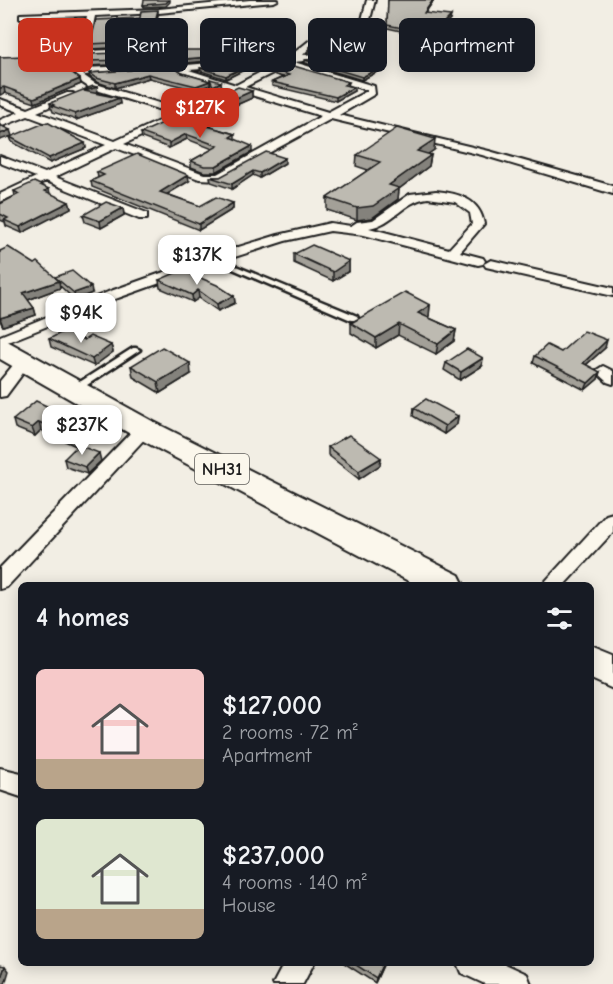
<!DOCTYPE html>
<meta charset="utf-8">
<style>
:root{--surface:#171b24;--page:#242831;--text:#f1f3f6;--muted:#9ea1a6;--accent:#c8321e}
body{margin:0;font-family:"Comic Neue",sans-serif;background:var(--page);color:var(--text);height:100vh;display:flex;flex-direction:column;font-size:22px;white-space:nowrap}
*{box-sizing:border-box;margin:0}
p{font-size:20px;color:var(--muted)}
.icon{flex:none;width:33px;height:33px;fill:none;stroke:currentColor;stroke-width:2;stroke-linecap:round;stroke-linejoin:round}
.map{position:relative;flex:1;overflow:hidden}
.panel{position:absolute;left:18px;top:582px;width:576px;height:384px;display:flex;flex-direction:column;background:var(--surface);border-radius:9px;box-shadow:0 3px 15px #0003}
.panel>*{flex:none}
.banner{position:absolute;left:18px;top:18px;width:578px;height:54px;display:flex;gap:12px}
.price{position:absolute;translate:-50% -51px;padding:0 14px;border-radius:12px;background:#fff;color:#222;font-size:20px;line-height:39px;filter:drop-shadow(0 2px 3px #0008)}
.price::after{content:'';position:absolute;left:50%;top:36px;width:18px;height:14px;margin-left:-9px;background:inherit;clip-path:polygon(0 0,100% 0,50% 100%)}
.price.current{background:var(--accent);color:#fff}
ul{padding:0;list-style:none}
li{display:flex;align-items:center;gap:18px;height:150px;padding:0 18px}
li span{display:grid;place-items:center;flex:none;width:168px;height:120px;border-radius:9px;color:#555}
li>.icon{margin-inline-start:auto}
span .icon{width:72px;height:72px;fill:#fffc;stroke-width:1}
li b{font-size:26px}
h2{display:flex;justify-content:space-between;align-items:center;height:72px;padding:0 18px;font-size:26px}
.chip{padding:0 21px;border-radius:9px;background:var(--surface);box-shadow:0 3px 15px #0003;font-size:21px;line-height:54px}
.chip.current{background:var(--accent);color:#fff}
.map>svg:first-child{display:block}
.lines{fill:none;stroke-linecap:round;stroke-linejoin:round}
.lane-casing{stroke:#1c1c1c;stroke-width:5}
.street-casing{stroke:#1c1c1c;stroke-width:4}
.highway-casing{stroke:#1c1c1c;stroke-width:4}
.lane{fill:#fbf7ec;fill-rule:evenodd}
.street{fill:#fbf7ec;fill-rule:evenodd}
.highway{fill:#fbf7ec;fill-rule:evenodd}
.wall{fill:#a3a098;stroke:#1c1c1c;stroke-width:1.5}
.shaded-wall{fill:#84827c;stroke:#1c1c1c;stroke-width:1.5}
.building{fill:#bdbab1;stroke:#1c1c1c;stroke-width:1.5}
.labels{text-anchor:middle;stroke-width:6;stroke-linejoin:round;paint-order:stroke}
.shield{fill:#fbf7ec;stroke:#5f5e5a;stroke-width:1.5}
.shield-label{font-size:18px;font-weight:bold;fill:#1c1c1c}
</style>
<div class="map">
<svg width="613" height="984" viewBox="0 0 613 984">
<rect width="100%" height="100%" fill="#f2eee4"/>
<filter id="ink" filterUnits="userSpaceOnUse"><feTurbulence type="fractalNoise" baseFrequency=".0167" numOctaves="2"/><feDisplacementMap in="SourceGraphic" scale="12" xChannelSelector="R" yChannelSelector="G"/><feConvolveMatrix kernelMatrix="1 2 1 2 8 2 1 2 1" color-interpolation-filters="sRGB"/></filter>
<g filter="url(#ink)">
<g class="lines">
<!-- lane casing -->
<g class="lane-casing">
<g id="lane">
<path d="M214,257L357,316L358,318L354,320H351L212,260L211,259Z"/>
<path d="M133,348H136L140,350L78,391H72L71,389L72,387Z"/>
</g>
</g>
<!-- street casing -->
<g class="street-casing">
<g id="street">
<path d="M250,0H278L274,2L159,13L95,16L88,51L153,48L157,51L153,54L87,56L84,68L131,66L136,69L131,72L83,75L96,84L182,110L228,88L184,75L176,70V66L277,57L285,60L310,40L314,43L303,55L354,51L367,0H375L361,55L294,62L374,86L375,94L339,115L489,151L613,186V194L482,155L331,119L219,180L199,179L116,148L55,177L147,213V219H139L46,181L0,202V194L36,177L0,163V156L45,173L106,145L28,116L0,127V120L19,112L0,105V99L28,109L67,93H73V97L37,112L115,141L174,114L90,88L75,78L78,56L67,54L79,51L87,16L23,18H20V14L159,9ZM278,63L236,85L189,70L277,63ZM287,66L367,90V91L328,112L245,87ZM238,91L321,116L217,174H204L124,144L183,117L202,125H210V121L191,113Z"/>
<path d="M436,191C458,193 480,199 484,224L460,252L483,258L485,261L483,264L478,265L364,235L330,231L285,241L219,262L118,298L0,345V336L108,292L209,256L278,235L330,223L351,226L357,222L373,220L410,194ZM428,198L455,202L470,213L472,224L449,249L369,228C394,224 403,201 428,198Z"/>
<path d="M491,260L613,288V296L486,267L484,264Z"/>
<path d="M24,356L32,361L6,396L0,397V381L19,358Z"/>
<path d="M603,366L613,371V384L607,382L595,371Z"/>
<path d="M144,423L150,425L152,429L150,433L7,587L0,589V568L138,425Z"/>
<path d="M613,513V532L564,585H542L606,515Z"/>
<path d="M0,768L21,773V797L0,790Z"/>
<path d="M284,963H314L303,984H273Z"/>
<path d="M457,963H503L527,974L531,984H485L461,973Z"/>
</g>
</g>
<!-- highway casing -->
<g class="highway-casing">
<g id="highway">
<path d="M0,340L9,342L154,422L459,575L464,585H416L134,436L0,359Z"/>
<path d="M591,645L613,654V689L591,679Z"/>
</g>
</g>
<!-- lane -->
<use href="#lane" class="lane"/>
<!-- street -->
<use href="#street" class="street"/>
<!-- highway -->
<use href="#highway" class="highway"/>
</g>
<!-- wall -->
<g class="wall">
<path d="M170,0V2L166,6L144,7L143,5Z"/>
<path d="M388,0H434L425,13L450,20L432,38L387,28Z"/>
<path d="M158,15L150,46L91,49L90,44L140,18Z"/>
<path d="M317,23L346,43L352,44V49L310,52L324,44L317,28Z"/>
<path d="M55,28L51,41L78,40V44L77,49L22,51L21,47Z"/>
<path d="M266,46L285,53V57L277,55L174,64L175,68L182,73L210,81V85L196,90L149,78L115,88L97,82L90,77L89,73L131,70L135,66L131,64L87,66L86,61Z"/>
<path d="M0,57L75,59L72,73L80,79L81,84L35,103L5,93L0,95Z"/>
<path d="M305,60L378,69L377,72L362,80L305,63Z"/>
<path d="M250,64V67L226,79L201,71L200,68Z"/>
<path d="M275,70L349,82L348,86L354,91L336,101L272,86V82L283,77L275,75Z"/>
<path d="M210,79L222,88L213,92L210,85Z"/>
<path d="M97,87L98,93H96L119,98L120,104L76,120L53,112L52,109H51L50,103Z"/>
<path d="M252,91V98L234,106L228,103L220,108L218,103L217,97Z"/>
<path d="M196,110H213V113L206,117L197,113Z"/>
<path d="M194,119V122L235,134V139L252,152L216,172H204L191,167V161L213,149L187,139L169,148L142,138L141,133Z"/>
<path d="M10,137L85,143L86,148L50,163L12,142Z"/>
<path d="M434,150L428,154L431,155L429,166L399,189L398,199L372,218L357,220L327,210V198L368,170L356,166L357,155Z"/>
<path d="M285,163L260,178L253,175L232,189L211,182L210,177H220Z"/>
<path d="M97,172L189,181L167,194L200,206L233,203V209L199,230L92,187L91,181L98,178Z"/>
<path d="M49,189L50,194L69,202L71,208L22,233L6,226L5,222L0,220V204L15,196L14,191Z"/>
<path d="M123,208L124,215L101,228L85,222L83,215Z"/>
<path d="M0,251L55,278L92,293L75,300L60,286V288L28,300L34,308L36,315L3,326L0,321Z"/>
<path d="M294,254L349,261V271L333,281L294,263Z"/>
<path d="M159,280L234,296L235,303L218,311L199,298L193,302L160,288Z"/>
<path d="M430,305L429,316L427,317L456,330L454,341L436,354L398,335L376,348L351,333V323Z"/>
<path d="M49,339L84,340L111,345L113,352L94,366L51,347Z"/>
<path d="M605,348L586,365L598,379L585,390L533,363L535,356L561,352Z"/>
<path d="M446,363L482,366L460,380L444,370Z"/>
<path d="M131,366L191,374L160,393L133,377Z"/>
<path d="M414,408L458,416L457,424L444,434L413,416Z"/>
<path d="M13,420L89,426L91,433L76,446L41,430L35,436L15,428Z"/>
<path d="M328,447L381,458L380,465L359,479L328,455Z"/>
<path d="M64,459L101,461L87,474L66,467Z"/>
<path d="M344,963H384L375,983Z"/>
</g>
<!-- shaded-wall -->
<g class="shaded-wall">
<path d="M433,0H434L423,16L424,13Z"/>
<path d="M158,10V15L150,46V41Z"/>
<path d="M451,16L450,20L432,38L433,34Z"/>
<path d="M54,24L55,28L50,45L49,41Z"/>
<path d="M352,44V49L310,52V47Z"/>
<path d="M277,51V55L174,64V60Z"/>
<path d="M74,54L75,59L71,77L70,71Z"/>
<path d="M250,64V67L226,79V76Z"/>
<path d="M378,69L377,72L362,80V77Z"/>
<path d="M148,74L149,78L115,88V83Z"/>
<path d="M80,79L81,84L35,103L34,98Z"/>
<path d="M210,81V85L196,90V86Z"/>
<path d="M221,82L222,88L213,92V86Z"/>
<path d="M4,87L5,93L0,95V88Z"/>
<path d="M97,87L98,93L85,96L84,91Z"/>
<path d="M354,87V91L336,101V97Z"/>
<path d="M252,91V98L234,106V99Z"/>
<path d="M227,97L228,103L220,108V102Z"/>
<path d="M119,98L120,104L76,120L75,114Z"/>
<path d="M213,110V113L206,117V114Z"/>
<path d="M10,130L12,136L0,140V134Z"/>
<path d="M186,134L187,139L169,148V143Z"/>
<path d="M435,139L434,150L416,162L417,151Z"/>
<path d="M85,143L86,148L50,163L49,158Z"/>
<path d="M252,146V152L216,172V166Z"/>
<path d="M431,155L429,166L399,189L398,199L372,218L357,220V208Z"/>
<path d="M285,158V163L260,178V173Z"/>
<path d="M253,171V175L232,189V184Z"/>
<path d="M188,175L189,181L161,198L160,192Z"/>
<path d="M69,202L71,208L22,233L20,227Z"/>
<path d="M233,203V209L199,230V224Z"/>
<path d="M123,208L124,215L101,228L100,221Z"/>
<path d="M349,261V271L333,281V272Z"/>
<path d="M59,281L60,288L25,301L23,293Z"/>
<path d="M91,287L92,293L75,300L74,293Z"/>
<path d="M198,290L199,298L193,302L192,295Z"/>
<path d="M234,296L235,303L218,311L217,304Z"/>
<path d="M430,305L429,316L417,323L418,313Z"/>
<path d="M34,308L36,315L3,326L0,318Z"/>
<path d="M399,324L398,335L376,348V338Z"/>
<path d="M456,330L454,341L436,354L438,344Z"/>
<path d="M607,340L605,348L580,370L583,363Z"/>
<path d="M111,345L113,352L94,366L92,359Z"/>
<path d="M483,358L482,366L460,380L461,372Z"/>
<path d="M190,363L191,374L160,393L158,382Z"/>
<path d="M600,372L598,379L585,390L588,383Z"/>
<path d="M458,416L457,424L444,434L445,426Z"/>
<path d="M39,422L41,430L35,436L32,428Z"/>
<path d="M89,426L91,433L76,446L74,439Z"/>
<path d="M99,453L101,461L87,474L85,467Z"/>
<path d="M381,458L380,465L359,479V471Z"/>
<path d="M383,963H384L375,983L376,978Z"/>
<path d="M5,966L9,971L5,984H0V980Z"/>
</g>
<!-- building -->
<g class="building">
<path d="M144,0H169L166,3L143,5Z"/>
<path d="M388,0H433L424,13L451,16L433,34L387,25Z"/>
<path d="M158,10L150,41L90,44L96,20L140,18L141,11Z"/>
<path d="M337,22L346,43L351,38L352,44L310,47L312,44H326L317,23Z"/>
<path d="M30,24H54L49,41L78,40L76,45L21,47Z"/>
<path d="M265,44L266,46H283L285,53L277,51L174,60V68L182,73L210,81L196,86L148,74L115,83L96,78L89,73L131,70L138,64L130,60L86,61L88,54L153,52L156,50H216L215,48Z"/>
<path d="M74,54L70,71L80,79L34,98L4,87L0,88V57Z"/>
<path d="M353,55L354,63L378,69L362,77L305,60Z"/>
<path d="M250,64L226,76L200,68Z"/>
<path d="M287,64L349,82L344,85L354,87L336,97L272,82L289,75L275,70Z"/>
<path d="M210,79L221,82L213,86Z"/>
<path d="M93,86L97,87L84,91L119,98L75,114L52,106L54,105L50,103Z"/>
<path d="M238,87L252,91L234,99L227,97L220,102L217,97Z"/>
<path d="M209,104L213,110L206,114L196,110Z"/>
<path d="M182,114L194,119L190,121L235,134L230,137L252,146L216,166H204L191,161L218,146L186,134L169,143L141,133Z"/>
<path d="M47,122L85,143L49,158L10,137Z"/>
<path d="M0,125L10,130L0,134Z"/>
<path d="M397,128L435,139L417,151L431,155L389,185L399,188L373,206L357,208L327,198L380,162L357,155Z"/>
<path d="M266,152L285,158L260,173L253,171L232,184L210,177H220Z"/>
<path d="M137,154L188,175L160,192L200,206L216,197L233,203L199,224L91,181L104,175L97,172Z"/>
<path d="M34,182L49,189L45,191L69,202L20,227L4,220L8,218L0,214V204L19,194L14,191Z"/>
<path d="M106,202L123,208L100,221L83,215Z"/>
<path d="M312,245L349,261L333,272L294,254Z"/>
<path d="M8,247L35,264L38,262L59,281L23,293L34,308L0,318V251Z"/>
<path d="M182,270L217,285L234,296L217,304L198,290L192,295L159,280Z"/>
<path d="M72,271L91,287L74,293L55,277Z"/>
<path d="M405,292L430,305L418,313L456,330L438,344L399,324L376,338L351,323Z"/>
<path d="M66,330L84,340L90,336L111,345L92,359L49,339Z"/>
<path d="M584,331L607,340L583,363L600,372L588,383L535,356L547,345L561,352Z"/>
<path d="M162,347L190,363L158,382L131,366Z"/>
<path d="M467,349L483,358L461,372L446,363Z"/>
<path d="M426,399L458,416L445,426L414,408Z"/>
<path d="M36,401L89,426L74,439L39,422L32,428L13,420Z"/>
<path d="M349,435L381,458L359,471L328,447Z"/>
<path d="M78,445L99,453L85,467L64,459Z"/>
<path d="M353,963H383L376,978Z"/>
<path d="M0,965L5,966L0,980Z"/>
</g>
</g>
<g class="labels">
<!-- shield labels -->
<rect class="shield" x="195" y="454" width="54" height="30" rx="4.5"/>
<g class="shield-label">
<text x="222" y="475">NH31</text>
</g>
</g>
</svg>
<b class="price current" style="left:200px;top:139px">$127K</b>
<b class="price" style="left:197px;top:286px">$137K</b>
<b class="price" style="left:81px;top:344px">$94K</b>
<b class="price" style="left:82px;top:456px">$237K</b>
<div class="banner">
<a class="chip current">Buy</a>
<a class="chip">Rent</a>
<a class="chip">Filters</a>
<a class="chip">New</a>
<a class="chip">Apartment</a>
</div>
<section class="panel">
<h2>4 homes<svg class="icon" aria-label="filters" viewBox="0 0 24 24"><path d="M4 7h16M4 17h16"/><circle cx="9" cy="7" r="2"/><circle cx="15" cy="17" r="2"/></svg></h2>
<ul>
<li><span style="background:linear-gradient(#f6c9c9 75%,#b9a48a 0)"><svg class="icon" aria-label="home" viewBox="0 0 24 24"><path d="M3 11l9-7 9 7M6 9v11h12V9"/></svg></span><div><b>$127,000</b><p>2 rooms · 72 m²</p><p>Apartment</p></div></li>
<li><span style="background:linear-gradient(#dfe7d0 75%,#b9a48a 0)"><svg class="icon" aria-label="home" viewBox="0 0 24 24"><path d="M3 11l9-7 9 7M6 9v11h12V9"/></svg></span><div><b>$237,000</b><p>4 rooms · 140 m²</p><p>House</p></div></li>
</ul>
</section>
</div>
